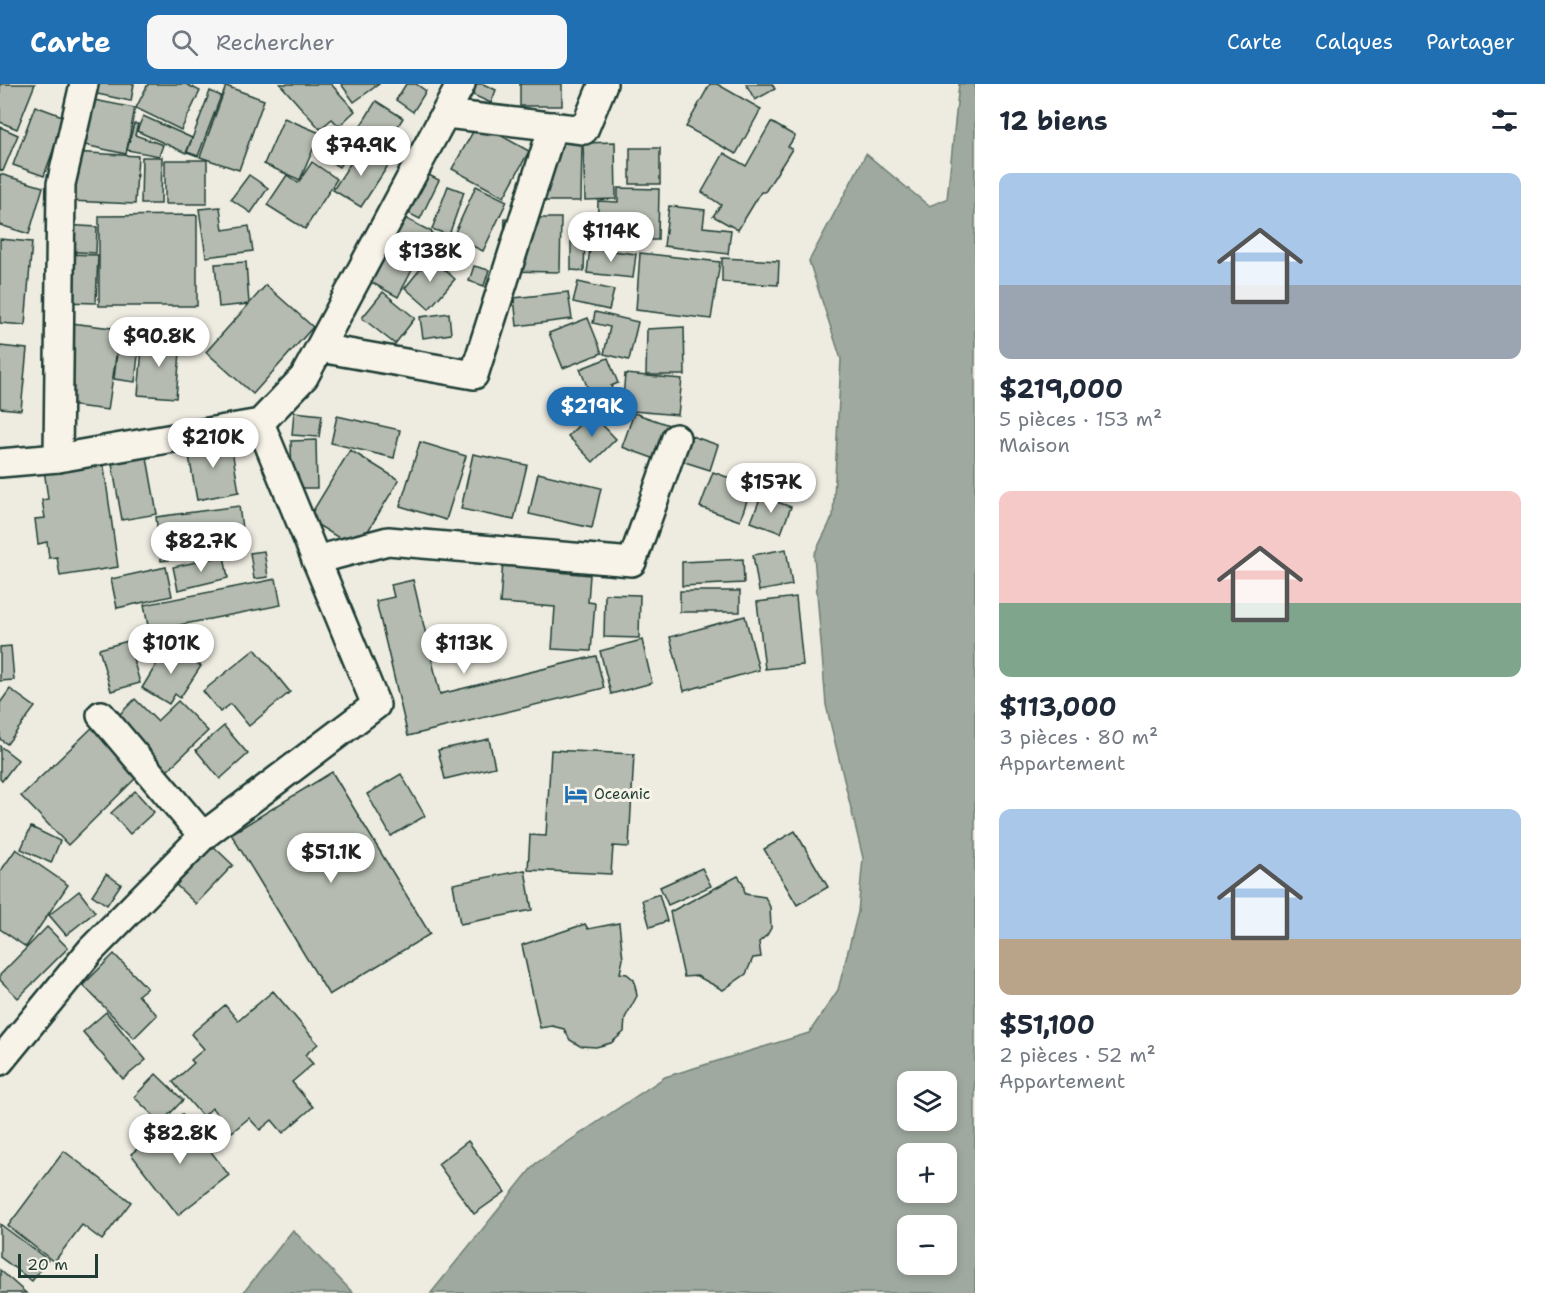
<!DOCTYPE html>
<html lang="fr">
<meta charset="utf-8">
<style>
:root{--surface:#fff;--page:#f6f6f7;--text:#1f2937;--muted:#747a83;--accent:#1f6fb2}
body{margin:0;font-family:"Shantell Sans",sans-serif;background:var(--page);color:var(--text);height:100vh;display:flex;flex-direction:column;font-size:22px;white-space:nowrap}
*{box-sizing:border-box;margin:0}
p{font-size:20px;color:var(--muted)}
.icon{flex:none;width:33px;height:33px;fill:none;stroke:currentColor;stroke-width:2;stroke-linecap:round;stroke-linejoin:round}
.map{position:relative;flex:1;overflow:hidden}
.sheet{display:flex;flex-direction:column;background:var(--surface);width:570px}
.sheet>*{flex:none}
.buttons{position:absolute;left:897px;top:987px;display:grid;gap:12px}
.buttons a{display:grid;place-items:center;width:60px;height:60px;border-radius:12px;background:var(--surface);box-shadow:0 3px 9px #0003;font-size:30px}
.scale{position:absolute;left:18px;bottom:15px;width:80px;box-sizing:border-box;padding-left:6px;border:3px solid #1f3d34;border-top:0;font-size:16px;line-height:21px;white-space:nowrap;color:#1f3d34;-webkit-text-stroke:4px #f7f3e8;paint-order:stroke}
.price{position:absolute;translate:-50% -51px;padding:0 14px;border-radius:21px;background:#fff;color:#222;font-size:20px;line-height:39px;filter:drop-shadow(0 2px 3px #0008)}
.price::after{content:'';position:absolute;left:50%;top:36px;width:18px;height:14px;margin-left:-9px;background:inherit;clip-path:polygon(0 0,100% 0,50% 100%)}
.price.selected{background:var(--accent);color:#fff}
ul{padding:0;list-style:none}
li{display:grid;align-content:center;gap:12px;height:318px;padding:0 24px}
li span{display:grid;place-items:center;height:186px;border-radius:12px;color:#555}
li>.icon{margin-inline-start:auto}
span .icon{width:108px;height:108px;fill:#fffc;stroke-width:1}
li b{font-size:26px}
h2{display:flex;justify-content:space-between;align-items:center;height:72px;padding:0 24px;font-size:26px}
header{display:flex;align-items:center;gap:36px;box-sizing:border-box;height:84px;padding:0 30px;background:var(--accent);color:#fff}
header strong{font-size:28px}
nav{display:flex;gap:33px;margin-inline-start:auto;font-size:21px}
.search{width:420px;height:54px;background:var(--page);display:flex;align-items:center;gap:15px;box-sizing:border-box;padding:0 21px;border-radius:12px;color:var(--muted);font-size:22px}
main{display:flex;flex:1;min-height:0}
.map>svg:first-child{display:block}
.water{fill:#9fa99f;stroke:#6c7e74;stroke-width:1.5;fill-rule:evenodd}
.building{fill:#b5bbb0;stroke:#1f3d34;stroke-width:1.5}
.lines{fill:none;stroke-linecap:round;stroke-linejoin:round}
.minor-casing{stroke:#1f3d34;stroke-width:32}
.minor{stroke:#f7f3e8;stroke-width:27}
.labels{text-anchor:middle;stroke-width:6;stroke-linejoin:round;paint-order:stroke}
.poi-label{font-size:15px;fill:#1f3d34;stroke:#f7f3e8;text-anchor:start}
</style>
<header>
<strong>Carte</strong>
<div class="search"><svg class="icon" aria-label="search" viewBox="0 0 24 24"><circle cx="10" cy="10" r="6"/><path d="M15 15l6 6"/></svg>Rechercher</div>
<nav><a>Carte</a><a>Calques</a><a>Partager</a></nav>
</header>
<main>
<div class="map">
<svg width="975" height="1209" viewBox="0 0 975 1209">
<rect width="100%" height="100%" fill="#eeece1"/>
<filter id="ink" filterUnits="userSpaceOnUse"><feTurbulence type="fractalNoise" baseFrequency=".0167" numOctaves="2"/><feDisplacementMap in="SourceGraphic" scale="12" xChannelSelector="R" yChannelSelector="G"/><feConvolveMatrix kernelMatrix="1 2 1 2 8 2 1 2 1" color-interpolation-filters="sRGB"/></filter>
<g filter="url(#ink)">
<!-- water -->
<g class="water">
<path d="M959,0H975V1209H431L535,1080L665,993L809,949L838,906L858,828L863,774L826,621L814,471L833,432L841,275L809,177L866,70L929,122L947,115ZM908,998H946V1036H908ZM908,1070H946V1108H908ZM908,1142H946V1180H908Z"/>
<path d="M293,1146L353,1209H243Z"/>
</g>
<!-- building -->
<g class="building">
<path d="M0,0H35L17,45L0,38Z"/>
<path d="M99,0H134L131,17L97,10Z"/>
<path d="M148,0H186L200,7L181,46L136,24Z"/>
<path d="M280,0H331L355,27L339,42L332,35L320,45Z"/>
<path d="M341,0H379L354,18Z"/>
<path d="M406,0H416L426,7L413,28L396,16Z"/>
<path d="M468,0H483L496,6L491,19L464,7Z"/>
<rect x="520" y="0" width="42" height="22"/>
<path d="M710,0H717L761,25L736,70L686,43Z"/>
<path d="M746,0H772L775,5L755,16Z"/>
<path d="M226,2L264,16L239,86L200,73Z"/>
<path d="M210,7L221,12L198,72L187,68Z"/>
<path d="M89,15L135,24L126,70L80,60Z"/>
<path d="M376,17L403,34L385,63L358,46Z"/>
<path d="M35,22L65,33L44,92L13,81Z"/>
<path d="M143,32L192,54L186,69L137,47Z"/>
<path d="M284,34L320,49L300,96L264,80Z"/>
<path d="M771,38L795,52L788,63L792,65L765,108H761L738,146L713,132L721,121L702,108L724,69L746,82Z"/>
<path d="M478,39L529,67L504,113L452,85Z"/>
<path d="M134,40H138L135,51L163,61L159,72L127,66Z"/>
<path d="M332,41L356,57L339,83L315,68Z"/>
<path d="M0,43L18,51L3,87L0,86Z"/>
<path d="M539,58L582,59L581,117H538Z"/>
<path d="M615,58L616,115L585,116L583,59Z"/>
<path d="M361,63L389,80L361,123L333,106Z"/>
<rect x="630" y="64" width="30" height="36"/>
<path d="M73,68L138,72L135,120L70,117Z"/>
<path d="M142,73H162L161,120H141Z"/>
<rect x="165" y="76" width="42" height="44"/>
<path d="M312,78L337,95L305,145L267,121L287,91L298,99Z"/>
<path d="M419,86L439,96L420,135L400,125Z"/>
<path d="M0,90L43,103L29,150L0,141Z"/>
<path d="M249,91L268,104L251,129L231,115Z"/>
<path d="M448,102L464,108L449,151L432,145Z"/>
<path d="M476,102L507,117L483,167L453,153Z"/>
<path d="M618,104L659,105L658,156H597L598,117L618,118Z"/>
<path d="M669,122L705,126L703,143L731,146L728,170L664,162Z"/>
<path d="M220,123L223,146L249,142L253,167L206,173L199,125Z"/>
<path d="M197,131V222H99V132Z"/>
<path d="M401,132L432,148L398,213L367,196Z"/>
<path d="M505,134H561L560,188L503,187Z"/>
<path d="M64,141L97,143L96,169L62,167Z"/>
<path d="M0,155L32,158L25,241L0,239Z"/>
<path d="M571,155H585L584,187L571,186Z"/>
<path d="M590,164L636,170L633,194L587,189Z"/>
<path d="M640,169L720,178L711,235L636,226Z"/>
<path d="M64,170L98,171L96,219L62,218Z"/>
<path d="M430,173L455,195L429,225L405,204Z"/>
<path d="M722,174L779,177L778,201L722,198Z"/>
<path d="M246,178L249,220L219,223L215,180Z"/>
<path d="M474,182L489,186L484,202L469,197Z"/>
<path d="M578,198L614,206L609,226L573,218Z"/>
<path d="M266,201L313,243L253,310L206,268Z"/>
<path d="M383,208L415,234L395,260L362,234Z"/>
<path d="M568,208L572,235L517,242L514,214Z"/>
<path d="M595,228L638,238L629,276L604,270L610,243L593,239Z"/>
<path d="M449,229L451,250L423,254L420,233Z"/>
<path d="M588,234L602,269L563,284L549,249Z"/>
<path d="M71,239L120,245L108,326L60,320Z"/>
<path d="M684,243L685,291H646L647,245Z"/>
<path d="M119,251L140,253L135,298L114,295Z"/>
<path d="M143,253L181,257L176,314L138,311Z"/>
<path d="M0,262L27,265L21,326L0,324Z"/>
<path d="M608,274L618,299L611,302L622,331L602,339L580,285Z"/>
<path d="M625,290L682,295L678,331L622,326Z"/>
<path d="M294,328L322,331L319,353L292,351Z"/>
<path d="M591,329L616,355L593,378L568,352Z"/>
<path d="M634,329L669,341L658,376L622,363Z"/>
<path d="M337,332L400,346L394,374L331,359Z"/>
<path d="M680,348L718,361L710,386L672,374Z"/>
<path d="M230,354L239,408L197,416L187,361Z"/>
<path d="M316,356L317,404H292L291,357Z"/>
<path d="M420,358L466,372L446,436L400,422Z"/>
<path d="M350,366L399,396L357,465L308,435Z"/>
<path d="M146,368L157,430L122,436L111,374Z"/>
<path d="M473,370L527,381L514,436L461,425Z"/>
<path d="M103,376L118,483L60,492L57,473L49,474L47,458L38,460L35,435L45,434L42,416L48,415L44,385Z"/>
<path d="M713,388L752,402L740,437L700,423Z"/>
<path d="M538,389L601,404L592,444L529,430Z"/>
<path d="M761,412L791,423L781,449L751,438Z"/>
<path d="M239,422L245,467L161,477L156,433Z"/>
<path d="M786,465L792,501L759,507L753,471Z"/>
<path d="M264,467L268,493L254,495L250,469Z"/>
<path d="M224,472L228,494L178,506L173,483Z"/>
<path d="M743,475L744,499L682,502V478Z"/>
<path d="M503,476L549,480L548,487L590,491L588,518L595,519L591,567L552,565L555,523L500,519Z"/>
<path d="M166,483L172,512L117,524L111,495Z"/>
<path d="M276,495L281,521L149,547L144,521Z"/>
<path d="M413,496L440,610L596,572L604,604L408,652L376,517L394,513L391,501Z"/>
<rect x="680" y="507" width="60" height="21"/>
<path d="M605,510L640,511L639,554L604,553Z"/>
<path d="M796,513L803,581L765,585L757,518Z"/>
<path d="M745,532L759,586L684,607L670,553Z"/>
<path d="M642,556L652,599L611,610L600,567Z"/>
<path d="M128,557L140,599L111,607L99,565Z"/>
<path d="M168,561L201,582L180,614L175,610L169,620L142,604Z"/>
<path d="M11,562L14,596L0,597V563Z"/>
<path d="M255,565L290,608L249,642L231,620L220,628L203,607Z"/>
<path d="M10,605L35,623L7,660L0,655V619Z"/>
<path d="M135,615L157,637L178,617L208,647L165,689L113,637Z"/>
<path d="M98,638L144,686L68,761L21,712Z"/>
<path d="M224,642L248,670L220,695L196,666Z"/>
<path d="M489,655L495,683L445,695L438,666Z"/>
<path d="M0,662L18,676L2,697L0,695Z"/>
<path d="M551,666L634,670L629,763L613,762L611,790L528,786L530,751L546,752Z"/>
<path d="M332,688L430,850L329,911L231,750Z"/>
<path d="M401,690L425,732L391,752L367,710Z"/>
<path d="M135,707L154,728L130,750L111,729Z"/>
<path d="M31,743L60,757L51,779L21,765Z"/>
<path d="M795,747L828,803L797,821L764,765Z"/>
<path d="M212,761L233,781L196,820L175,800Z"/>
<path d="M16,765L68,801L26,863L0,845V788Z"/>
<path d="M702,784L711,802L668,821L660,803Z"/>
<path d="M525,786L532,826L460,840L453,800Z"/>
<path d="M106,790L121,800L107,821L92,811Z"/>
<path d="M738,792L743,799L745,810L765,813L770,823L771,844L767,851L759,858L761,873L753,874L746,890L723,906L697,892L684,893L670,828Z"/>
<path d="M79,807L95,828L66,851L49,831Z"/>
<path d="M659,810L667,837L650,843L642,816Z"/>
<path d="M619,839L623,875L620,889L627,890L634,896L637,912L625,934L624,948L611,959L596,963L580,962L570,956L564,945L552,942L540,944L522,861L585,840L588,845Z"/>
<path d="M47,843L68,864L18,914L0,896V891Z"/>
<path d="M114,870L147,904L138,911L157,931L134,954L83,901Z"/>
<path d="M273,907L318,960L305,971L313,980L292,998L313,1023L283,1049L272,1036L260,1046L249,1034L232,1048L212,1024L203,1033L173,998L194,979L191,976L204,965L191,950L225,921L238,937Z"/>
<path d="M106,928L146,976L123,995L83,948Z"/>
<path d="M156,990L183,1016L161,1039L134,1013Z"/>
<path d="M182,1030L229,1091L178,1131L131,1070Z"/>
<path d="M468,1057L505,1108L474,1130L438,1080Z"/>
<path d="M64,1067L131,1118L102,1156L82,1141L54,1178L8,1142Z"/>
<path d="M0,1140L48,1176L32,1197L0,1173Z"/>
<path d="M0,1186L26,1209H0Z"/>
</g>
<g class="lines">
<!-- minor casing -->
<g class="minor-casing">
<g id="minor">
<path d="M446,30L584,46L603,0"/>
<path d="M320,264L474,291L553,42"/>
<path d="M58,374L61,100L84,0"/>
<path d="M0,379L58,374L260,339L304,293L461,0"/>
<path d="M316,476L388,457L632,478L676,354"/>
<path d="M101,631L203,752"/>
<path d="M0,977L91,866L203,752L376,621L260,339"/>
</g>
</g>
<!-- minor -->
<use href="#minor" class="minor"/>
</g>
</g>
<!-- icons -->
<defs>
<g id="hotel-bare" transform="scale(1.8)"><path d="M-6-4.5h1.5V1H6V5H4.5V3h-9V5H-6ZM-4 0a1.8 1.8 0 1 1 3.6 0ZM.5 0V-2.5h3Q6-2.5 6 0Z" fill="#1f6fb2" stroke="#f7f3e8" stroke-width="2.5" paint-order="stroke"/></g>
</defs>
<g fill-rule="evenodd">
<use href="#hotel-bare" x="576" y="710"/>
</g>
<g class="labels">
<!-- poi labels -->
<g class="poi-label">
<text x="594" y="715">Oceanic</text>
</g>
</g>
</svg>
<div class="buttons">
<a><svg class="icon" aria-label="layers" viewBox="0 0 24 24"><path d="M12 4l9 5-9 5-9-5zM3 14l9 5 9-5"/></svg></a>
<a>+</a>
<a>−</a>
</div>
<div class="scale">20 m</div>
<b class="price" style="left:361px;top:93px">$74.9K</b>
<b class="price" style="left:611px;top:179px">$114K</b>
<b class="price" style="left:430px;top:199px">$138K</b>
<b class="price" style="left:159px;top:284px">$90.8K</b>
<b class="price selected" style="left:592px;top:354px">$219K</b>
<b class="price" style="left:213px;top:385px">$210K</b>
<b class="price" style="left:771px;top:430px">$157K</b>
<b class="price" style="left:201px;top:489px">$82.7K</b>
<b class="price" style="left:171px;top:591px">$101K</b>
<b class="price" style="left:464px;top:591px">$113K</b>
<b class="price" style="left:331px;top:800px">$51.1K</b>
<b class="price" style="left:180px;top:1081px">$82.8K</b>
</div>
<section class="sheet">
<h2>12 biens<svg class="icon" aria-label="filters" viewBox="0 0 24 24"><path d="M4 7h16M4 17h16"/><circle cx="9" cy="7" r="2"/><circle cx="15" cy="17" r="2"/></svg></h2>
<ul>
<li><span style="background:linear-gradient(#a9c7e8 60%,#9aa5b1 0)"><svg class="icon" aria-label="home" viewBox="0 0 24 24"><path d="M3 11l9-7 9 7M6 9v11h12V9"/></svg></span><div><b>$219,000</b><p>5 pièces · 153 m²</p><p>Maison</p></div></li>
<li><span style="background:linear-gradient(#f6c9c9 60%,#7fa58c 0)"><svg class="icon" aria-label="home" viewBox="0 0 24 24"><path d="M3 11l9-7 9 7M6 9v11h12V9"/></svg></span><div><b>$113,000</b><p>3 pièces · 80 m²</p><p>Appartement</p></div></li>
<li><span style="background:linear-gradient(#a9c7e8 70%,#b9a48a 0)"><svg class="icon" aria-label="home" viewBox="0 0 24 24"><path d="M3 11l9-7 9 7M6 9v11h12V9"/></svg></span><div><b>$51,100</b><p>2 pièces · 52 m²</p><p>Appartement</p></div></li>
</ul>
</section>
</main>
